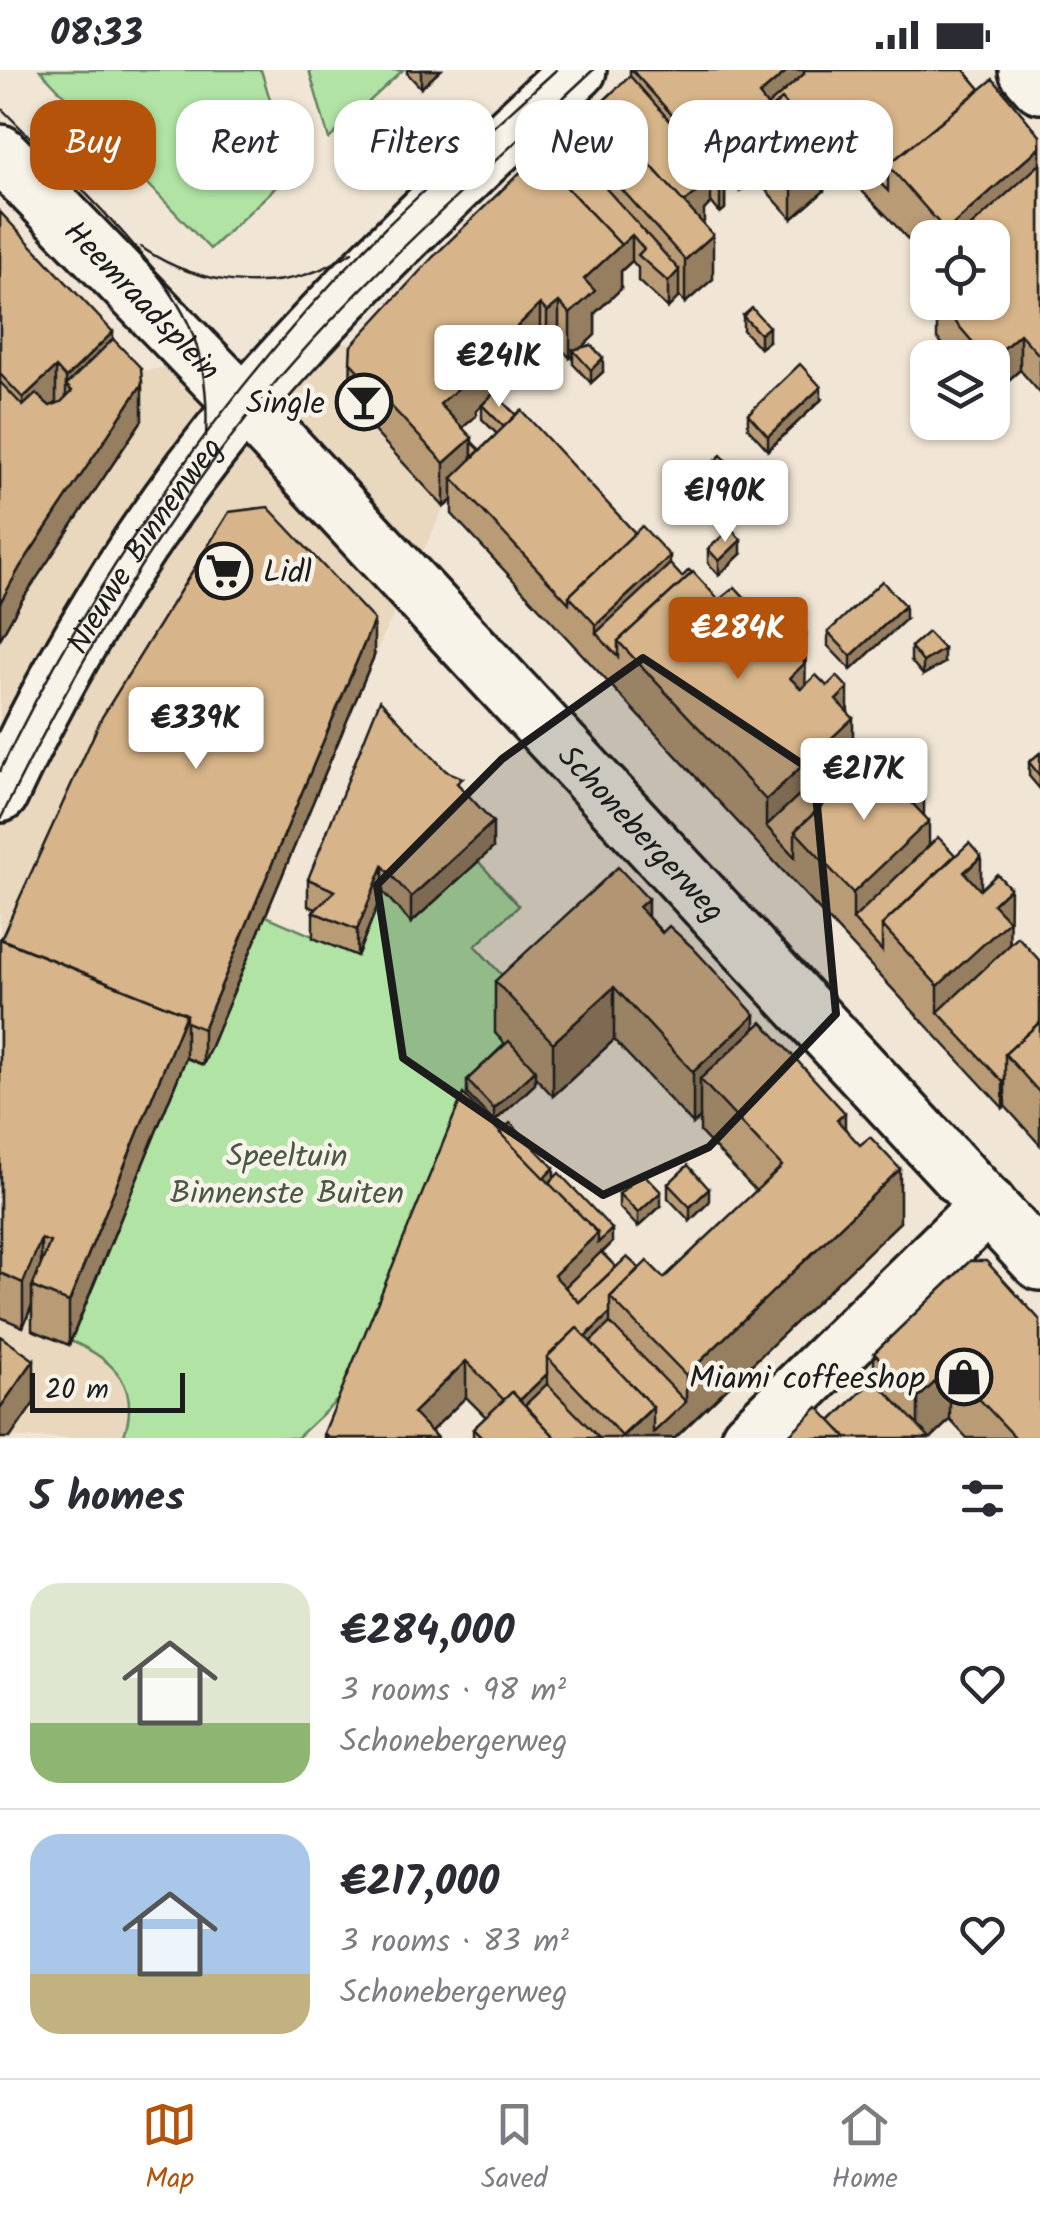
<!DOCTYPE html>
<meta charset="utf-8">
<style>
:root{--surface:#fff;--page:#f2f2f3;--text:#2b2b33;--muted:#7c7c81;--line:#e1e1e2;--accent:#b45309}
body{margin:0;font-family:Kalam,sans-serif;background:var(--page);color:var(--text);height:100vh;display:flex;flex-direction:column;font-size:38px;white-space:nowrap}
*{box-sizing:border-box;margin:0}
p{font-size:32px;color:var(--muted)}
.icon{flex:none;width:55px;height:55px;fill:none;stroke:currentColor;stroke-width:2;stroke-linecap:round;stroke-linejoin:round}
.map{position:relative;height:1368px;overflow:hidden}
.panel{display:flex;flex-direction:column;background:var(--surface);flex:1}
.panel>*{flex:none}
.hud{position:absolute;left:30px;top:30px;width:980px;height:90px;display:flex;gap:20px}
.controls{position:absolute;left:910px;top:150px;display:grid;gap:20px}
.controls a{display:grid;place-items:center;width:100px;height:100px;border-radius:20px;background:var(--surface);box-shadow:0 2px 8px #0004;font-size:50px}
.scale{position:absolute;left:30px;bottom:25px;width:155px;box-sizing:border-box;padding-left:10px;border:5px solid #1c1c1c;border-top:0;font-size:28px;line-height:35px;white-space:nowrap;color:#1c1c1c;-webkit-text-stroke:8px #f7f3e8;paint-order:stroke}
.price{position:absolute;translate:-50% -85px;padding:0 22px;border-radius:10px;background:#fff;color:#222;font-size:32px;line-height:65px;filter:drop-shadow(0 2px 5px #0008)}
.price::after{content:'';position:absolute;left:50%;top:60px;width:30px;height:22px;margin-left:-15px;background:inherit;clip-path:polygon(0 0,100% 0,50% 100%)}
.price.selected{background:var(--accent);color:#fff}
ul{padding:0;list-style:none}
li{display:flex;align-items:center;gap:30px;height:250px;padding:0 30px}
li+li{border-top:2px solid var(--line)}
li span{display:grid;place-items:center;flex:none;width:280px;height:200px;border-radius:30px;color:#555}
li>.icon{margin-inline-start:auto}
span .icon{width:120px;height:120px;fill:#fffc;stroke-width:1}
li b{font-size:42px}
h2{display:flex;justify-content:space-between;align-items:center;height:120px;padding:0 30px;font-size:42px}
.chip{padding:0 35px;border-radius:30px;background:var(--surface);box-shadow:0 2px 8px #0004;font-size:35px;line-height:90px}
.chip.selected{background:var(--accent);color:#fff}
.status{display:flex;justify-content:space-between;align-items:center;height:70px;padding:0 50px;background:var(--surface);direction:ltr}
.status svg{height:28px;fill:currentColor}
.dock{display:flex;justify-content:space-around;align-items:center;height:140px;border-top:2px solid var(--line);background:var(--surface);font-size:28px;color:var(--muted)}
.dock a{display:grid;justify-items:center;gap:5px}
.dock .selected{color:var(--accent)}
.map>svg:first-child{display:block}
.built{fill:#e9d7be}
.green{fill:#b0e3a4;stroke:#668060;stroke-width:2.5}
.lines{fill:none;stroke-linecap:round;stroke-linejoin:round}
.street-casing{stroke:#1c1c1c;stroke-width:62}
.street{stroke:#f7f3e8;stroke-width:55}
.tram{stroke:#1c1c1c;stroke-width:2.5}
.wall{fill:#b99b76;stroke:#1c1c1c;stroke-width:2.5;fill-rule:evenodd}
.shaded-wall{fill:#967e60;stroke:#1c1c1c;stroke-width:2.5}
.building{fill:#d7b489;stroke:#1c1c1c;stroke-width:2.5}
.marked{fill:#1c1c1c;fill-opacity:0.2;stroke:#1c1c1c;stroke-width:8;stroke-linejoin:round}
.labels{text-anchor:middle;stroke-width:9;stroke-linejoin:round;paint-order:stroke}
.street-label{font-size:32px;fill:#1c1c1c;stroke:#f7f3e8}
.poi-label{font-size:32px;fill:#1c1c1c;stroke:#f7f3e8;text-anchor:end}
.park-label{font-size:32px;fill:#485845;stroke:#f7f3e8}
</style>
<div class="status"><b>08:33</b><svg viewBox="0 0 49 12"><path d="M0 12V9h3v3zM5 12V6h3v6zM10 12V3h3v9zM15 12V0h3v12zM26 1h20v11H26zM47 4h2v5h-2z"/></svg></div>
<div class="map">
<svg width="1040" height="1368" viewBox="0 0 1040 1368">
<rect width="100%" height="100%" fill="#f1e6d5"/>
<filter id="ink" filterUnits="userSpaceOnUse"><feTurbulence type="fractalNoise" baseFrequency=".01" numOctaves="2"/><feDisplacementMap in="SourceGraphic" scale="20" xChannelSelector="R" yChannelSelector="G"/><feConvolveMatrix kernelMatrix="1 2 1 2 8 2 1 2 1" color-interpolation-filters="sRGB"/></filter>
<g filter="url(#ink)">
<!-- built -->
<path class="built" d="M400,265L476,346L440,378L472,412L444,437L374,586L264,845L71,1271L107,1288L123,1308L131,1341L123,1368H0V387L113,305Z"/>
<!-- green -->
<g class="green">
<path d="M40,0H261L292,102L210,179Z"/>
<path d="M309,0H403L329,69Z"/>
<path d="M478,791L519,836L475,876L528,933L512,981L467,1024L345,1323L297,1368H123C142,1317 115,1290 71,1271L186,988L264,845L357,885L383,822L411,853Z"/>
</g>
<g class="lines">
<!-- street casing -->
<g class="street-casing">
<g id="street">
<path d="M1027,0L1040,15"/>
<path id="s1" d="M0,83L251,342L1040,1192"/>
<path id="s2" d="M0,724C65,585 146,451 246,333C348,214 463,107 578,0"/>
<path d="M749,1368L988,1135"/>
</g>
</g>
<!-- street -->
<use href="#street" class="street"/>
<!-- tram -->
<g class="tram">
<path d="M0,37C52,91 166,194 191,260C205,294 208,329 206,366"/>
<path d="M141,177C203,220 289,226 352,182"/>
<path d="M0,701C93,507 230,312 383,160C439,105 498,53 556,0"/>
<path d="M0,750C70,606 150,468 250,343C351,217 476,110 593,0"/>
</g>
</g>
<!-- wall -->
<g class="wall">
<path d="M407,0H441L421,18L407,3Z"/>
<path d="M630,0H964L980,19L1040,66V323L1020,300L996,321H992V288H954L937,268V254L921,236V200L928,194V232H992V168H928V192L888,147L851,110V84L857,79L846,67L838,75L829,65L820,73L824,121L792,149L754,107L740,121L731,111L725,117V139L720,143L711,132L704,140L702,153L713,209L685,233L679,226L668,238L638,211V198L632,191L621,201V219L595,243V265L581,278L603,302L591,313L573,294V285L570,288L559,276L547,286L540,278L494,323L635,463L682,507L719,530L747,551L806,615L848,643L853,674L869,692L894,714L924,746L929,776L981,819L1010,871L1009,876L1040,891V1075L1005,1036L1003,1038L938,968L452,444V430L444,437L350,335L351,276L567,75V58L598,36L630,6ZM488,329L482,335V349L497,364L480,380L472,373L462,358L476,346V341Z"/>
<path d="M0,142L113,269L142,350L20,533L0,569Z"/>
<path d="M743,246L769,271L760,278L743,260Z"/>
<path d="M821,330L768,380L748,358V344Z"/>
<path d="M700,405L733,413L712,432L700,418Z"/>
<path d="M708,479L741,484L719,505L708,493Z"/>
<path d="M905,550L851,600L828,576V562Z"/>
<path d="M911,577L944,593L923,605L911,591Z"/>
<path d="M374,586L203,995L186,988L69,1275L32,1260V1235L23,1257L0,1247V869Z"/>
<path d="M1040,683V719L1029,706V692Z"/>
<path d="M463,719L493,778L411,853L383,822L357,886L313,868V842L316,839L308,836V809Z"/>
<path d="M648,847L755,958L845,1058L900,1152L675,1368H473V1359L486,1347L466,1327L431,1361L437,1368H324V1363L500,1063L554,1108L612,1173L602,1183L616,1197L639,1198L664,1208L756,1121L700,1062V1048L693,1054L614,970L553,1026L535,1007V1014L494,1052L467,1024V1010L505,974L495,963V911Z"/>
<path d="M668,1114L709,1132L690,1151L668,1128Z"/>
<path d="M619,1124L661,1136L638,1157L619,1137Z"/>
<path d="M970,1191L1040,1368H967L950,1350L931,1368H790V1364L831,1351L874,1309V1283Z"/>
</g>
<!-- shaded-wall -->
<g class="shaded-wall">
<path d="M421,0H441L421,18Z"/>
<path d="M788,0H804V30L782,72L770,83V57L759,25Z"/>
<path d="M829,38V65L798,92V66Z"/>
<path d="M846,41V67L838,75V49Z"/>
<path d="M754,63V107L740,121V77Z"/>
<path d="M731,68V111L725,117V139L720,143V99L714,83Z"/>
<path d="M1040,77V130L992,168H946V161Z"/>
<path d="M824,78V121L792,149V106Z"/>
<path d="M711,97V133L704,140V152L681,172V136L699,108Z"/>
<path d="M632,165V191L621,201V219L595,243V265L576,283L573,280V285L570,288V244L584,209Z"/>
<path d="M713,165V209L685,233V190Z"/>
<path d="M679,200V227L668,238V212Z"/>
<path d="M559,232V276L547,286V242Z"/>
<path d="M540,234V278L476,341V346L440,378V334Z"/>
<path d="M769,257V271L760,278V264Z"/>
<path d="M113,262V305L72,321L66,315V351V308Z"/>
<path d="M1020,264V300L996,321V285Z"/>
<path d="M603,288V302L591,313V300Z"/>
<path d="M56,297V341L23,372V328Z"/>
<path d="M142,314V350L20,533L0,569V533L20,497Z"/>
<path d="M821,317V330L768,380V366Z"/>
<path d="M472,368V412L452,408V430L444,437V393Z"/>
<path d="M733,399V413L712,432V418Z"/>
<path d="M741,470V484L719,505V491Z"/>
<path d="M670,486V530L618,571L596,563V555Z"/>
<path d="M747,530V582L731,544Z"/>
<path d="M905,536V550L851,600V586Z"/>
<path d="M374,550V586L203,995V959Z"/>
<path d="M806,564L805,645L790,660L791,578Z"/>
<path d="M944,579V593L923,605V592Z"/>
<path d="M848,618V652L853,648V700L766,756V730L836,630Z"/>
<path d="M894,693V745L883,702Z"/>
<path d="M924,724V756L929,751V804L853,849V823L913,734Z"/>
<path d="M493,752V778L411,853V827Z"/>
<path d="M981,787V839L895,869Z"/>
<path d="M383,796V822L357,886V860Z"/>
<path d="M1010,818L1009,903L938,942V916L993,834Z"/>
<path d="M648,829V882L639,837Z"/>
<path d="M614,917V970L553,1026V973Z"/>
<path d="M186,944V988L69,1275V1232Z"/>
<path d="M755,945V997L700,1009V1048L693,1054V1002Z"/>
<path d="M535,1000V1014L494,1052V1039Z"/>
<path d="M1005,1010V1036L1003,1038V1012Z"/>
<path d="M845,1043V1095L837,1050Z"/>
<path d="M554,1098V1112L534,1117Z"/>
<path d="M900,1099V1152L675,1368H622L653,1337L686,1332V1305Z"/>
<path d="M709,1119V1132L690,1151V1137Z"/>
<path d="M661,1122V1136L638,1157V1143Z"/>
<path d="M612,1159V1173L598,1186L560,1234L554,1205L598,1163Z"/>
<path d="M41,1169V1212L32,1217V1235L23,1257V1213Z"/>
<path d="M610,1243V1279L555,1296Z"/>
<path d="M34,1290V1333L10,1368H0V1338Z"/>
<path d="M466,1291V1327L424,1368L413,1343Z"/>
<path d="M950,1298V1350L931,1368H918V1328Z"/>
<path d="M547,1304V1340L512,1338Z"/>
</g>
<!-- building -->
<g class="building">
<path d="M632,0H788L759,25L770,39L782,29L824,78L792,106L754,63L740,77L731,68L714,83L725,95L720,99Z"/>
<path d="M804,0H964L980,19L888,95V121L851,84L870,67L846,41L838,49L829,38L807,58L782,29L770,39L767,36L804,4Z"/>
<path d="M630,6L711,97L699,108L704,116L684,133L598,36Z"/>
<path d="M993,9L1040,66V77L946,161L888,95Z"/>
<path d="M594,32L713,165L685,190L567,58Z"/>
<path d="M567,75L679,200L668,212L638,185L644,179L632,165L621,175L546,95Z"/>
<path d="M537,86L621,175L584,209L595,221L570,244L559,232L547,242L540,234L473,300L476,303L440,334L472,368L444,393L350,292L351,276L433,187Z"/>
<path d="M1040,94V286L1020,264L996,285H984L938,232H992V168H958Z"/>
<path d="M0,142L113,262L66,308L56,297L23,328L0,304Z"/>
<path d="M928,194V207L921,200Z"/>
<path d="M752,238L769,257L760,264L743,246Z"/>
<path d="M113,269L141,298L142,314L20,497L0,533V312L23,336L36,324L50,336L61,332L72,321L66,315Z"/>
<path d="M591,275L603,288L591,300L573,280Z"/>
<path d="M800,294L821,317L768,366L748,344Z"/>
<path d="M494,323L516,345L504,357L482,335Z"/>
<path d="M521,340L635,463L569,526V533L452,408Z"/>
<path d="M472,372L480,380L472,388Z"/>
<path d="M721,385L733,399L712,418L700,405Z"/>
<path d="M268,437L374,550L203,959L186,952V944L1,869L102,647L229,442Z"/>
<path d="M642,456L670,486L596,555L569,526Z"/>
<path d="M731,458L741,470L719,491L708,479Z"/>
<path d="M670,494L682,507L689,500L692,503L618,571V587L596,563Z"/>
<path d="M693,502L719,530L735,517L747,530L731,544L742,556L758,542L770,555L785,541L806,564L791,578L805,593L790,608L801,619L816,605L827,616L837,606L848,618L836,630L853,648L766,730L618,571Z"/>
<path d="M882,511L905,536L851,586L828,562Z"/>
<path d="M928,562L944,579L923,592L911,577Z"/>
<path d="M380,630L446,701L463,708L457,713L493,752L411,827L383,796L357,860L313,842L335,821L308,809Z"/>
<path d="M853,674L869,692L795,761V787L766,756Z"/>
<path d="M882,680L894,693L883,702L899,719L910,709L924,724L913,734L929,751L853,823L795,761Z"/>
<path d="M1040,683V706L1029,692Z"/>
<path d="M938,767L955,785L882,855V881L853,849Z"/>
<path d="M969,773L981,787L964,802L980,820L997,804L1010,818L993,834L1009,851L938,916L882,855Z"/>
<path d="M618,797L648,829L639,837L662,863L669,856L692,877L755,945L693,1002L614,917L553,973L495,911Z"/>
<path d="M1018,867L1040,891V952L1005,984V1010L1003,1012L938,942Z"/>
<path d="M0,869L186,944L69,1232L32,1217L50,1172L41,1169L23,1213L0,1203Z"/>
<path d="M762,952L845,1043L837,1050L860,1075L870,1067L900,1099L686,1305L610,1227L647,1191L664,1208L782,1096L700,1009Z"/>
<path d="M1040,952V1023L1005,984Z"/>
<path d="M509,971L535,1000L494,1039L467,1010Z"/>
<path d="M463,1024L598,1163L554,1205L579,1232L627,1187L639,1198L610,1227V1243L585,1267L577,1258L547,1287V1304L520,1330L512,1322L504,1330L466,1291L413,1343L437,1368H329L324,1363Z"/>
<path d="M510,1053L554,1098L544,1108L500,1063Z"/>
<path d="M688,1095L709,1119L690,1137L668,1114Z"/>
<path d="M642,1102L661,1122L638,1143L619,1124Z"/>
<path d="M559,1103L612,1159L598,1173V1163L549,1113Z"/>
<path d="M601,1182L616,1197L579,1232L565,1217Z"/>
<path d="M970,1191H986L1040,1250V1368H1016L950,1298L918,1328L874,1283Z"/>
<path d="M610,1253L686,1332L653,1363V1337L590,1272Z"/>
<path d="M577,1258L653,1337L622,1366L547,1287Z"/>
<path d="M0,1266L34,1290L0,1338Z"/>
<path d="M874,1309L930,1368H847L831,1351Z"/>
<path d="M547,1314L599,1368H556L525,1335Z"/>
<path d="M512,1322L556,1368H482L473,1359Z"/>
<path d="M818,1337L847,1368H794L790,1364Z"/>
</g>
</g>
<!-- marked area -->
<path class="marked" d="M643,588L814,702L836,944L709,1077L603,1125L403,988L377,815L502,689Z"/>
<!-- icons -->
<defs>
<g id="bar-ring" transform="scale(2.875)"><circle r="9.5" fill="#f7f3e8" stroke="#1c1c1c" stroke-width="1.5"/><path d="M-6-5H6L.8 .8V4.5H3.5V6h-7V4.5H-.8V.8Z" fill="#1c1c1c"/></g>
<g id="supermarket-ring" transform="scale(2.875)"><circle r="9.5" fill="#f7f3e8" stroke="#1c1c1c" stroke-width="1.5"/><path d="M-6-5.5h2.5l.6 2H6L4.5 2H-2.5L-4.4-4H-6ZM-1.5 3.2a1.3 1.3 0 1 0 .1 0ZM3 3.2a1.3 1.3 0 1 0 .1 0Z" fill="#1c1c1c"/></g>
<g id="shop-ring" transform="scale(2.875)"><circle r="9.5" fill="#f7f3e8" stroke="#1c1c1c" stroke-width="1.5"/><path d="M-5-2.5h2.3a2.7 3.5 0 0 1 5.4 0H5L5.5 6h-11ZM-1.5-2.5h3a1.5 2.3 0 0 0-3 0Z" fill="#1c1c1c"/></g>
</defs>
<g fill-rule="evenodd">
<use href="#bar-ring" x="364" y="332"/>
<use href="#supermarket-ring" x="224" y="501"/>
<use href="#shop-ring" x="964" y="1307"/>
</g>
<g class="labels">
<!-- street labels -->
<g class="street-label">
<text dy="11" stroke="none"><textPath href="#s1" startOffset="205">Heemraadsplein</textPath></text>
<text dy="11" stroke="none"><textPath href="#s2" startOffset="288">Nieuwe Binnenweg</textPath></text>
<text dy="11" stroke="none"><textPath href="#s1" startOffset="935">Schonebergerweg</textPath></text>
</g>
<!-- poi labels -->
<g class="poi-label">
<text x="325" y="343">Single</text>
<text x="263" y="512" text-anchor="start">Lidl</text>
<text x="925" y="1318">Miami coffeeshop</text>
</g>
<!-- park labels -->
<g class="park-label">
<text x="287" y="1096">Speeltuin<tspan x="287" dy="37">Binnenste Buiten</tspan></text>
</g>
</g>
</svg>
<div class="controls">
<a><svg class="icon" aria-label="locate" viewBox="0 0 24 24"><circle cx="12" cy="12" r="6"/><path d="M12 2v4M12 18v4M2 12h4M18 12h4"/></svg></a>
<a><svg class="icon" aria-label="layers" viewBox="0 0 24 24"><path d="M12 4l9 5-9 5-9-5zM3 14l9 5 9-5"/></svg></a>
</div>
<div class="scale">20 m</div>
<b class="price" style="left:499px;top:340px">€241K</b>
<b class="price" style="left:725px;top:475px">€190K</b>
<b class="price selected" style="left:738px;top:612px">€284K</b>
<b class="price" style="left:196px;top:702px">€339K</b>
<b class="price" style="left:864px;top:753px">€217K</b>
<div class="hud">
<a class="chip selected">Buy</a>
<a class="chip">Rent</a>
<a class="chip">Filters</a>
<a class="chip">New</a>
<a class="chip">Apartment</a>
</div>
</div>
<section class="panel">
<h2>5 homes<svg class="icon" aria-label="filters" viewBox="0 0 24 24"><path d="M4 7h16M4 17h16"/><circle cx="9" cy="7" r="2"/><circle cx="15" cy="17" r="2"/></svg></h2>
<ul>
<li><span style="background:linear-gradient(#dfe7d0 70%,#8fb573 0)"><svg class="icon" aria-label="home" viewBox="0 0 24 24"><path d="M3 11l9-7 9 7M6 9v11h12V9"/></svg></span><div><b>€284,000</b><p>3 rooms · 98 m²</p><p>Schonebergerweg</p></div><svg class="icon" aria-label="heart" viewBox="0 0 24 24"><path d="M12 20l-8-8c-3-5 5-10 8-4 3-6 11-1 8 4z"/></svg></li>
<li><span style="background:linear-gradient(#a9c7e8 70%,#c2b280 0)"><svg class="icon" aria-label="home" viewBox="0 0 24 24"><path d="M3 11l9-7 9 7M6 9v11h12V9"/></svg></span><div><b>€217,000</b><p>3 rooms · 83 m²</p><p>Schonebergerweg</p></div><svg class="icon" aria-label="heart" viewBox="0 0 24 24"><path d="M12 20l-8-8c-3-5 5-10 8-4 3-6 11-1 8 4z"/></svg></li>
</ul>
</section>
<nav class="dock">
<a class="selected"><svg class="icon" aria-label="map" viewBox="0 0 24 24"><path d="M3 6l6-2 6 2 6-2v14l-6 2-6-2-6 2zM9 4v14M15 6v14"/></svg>Map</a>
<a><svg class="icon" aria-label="saved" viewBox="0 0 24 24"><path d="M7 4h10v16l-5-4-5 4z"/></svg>Saved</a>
<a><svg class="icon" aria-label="home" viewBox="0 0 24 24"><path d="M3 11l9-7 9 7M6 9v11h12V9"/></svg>Home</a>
</nav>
